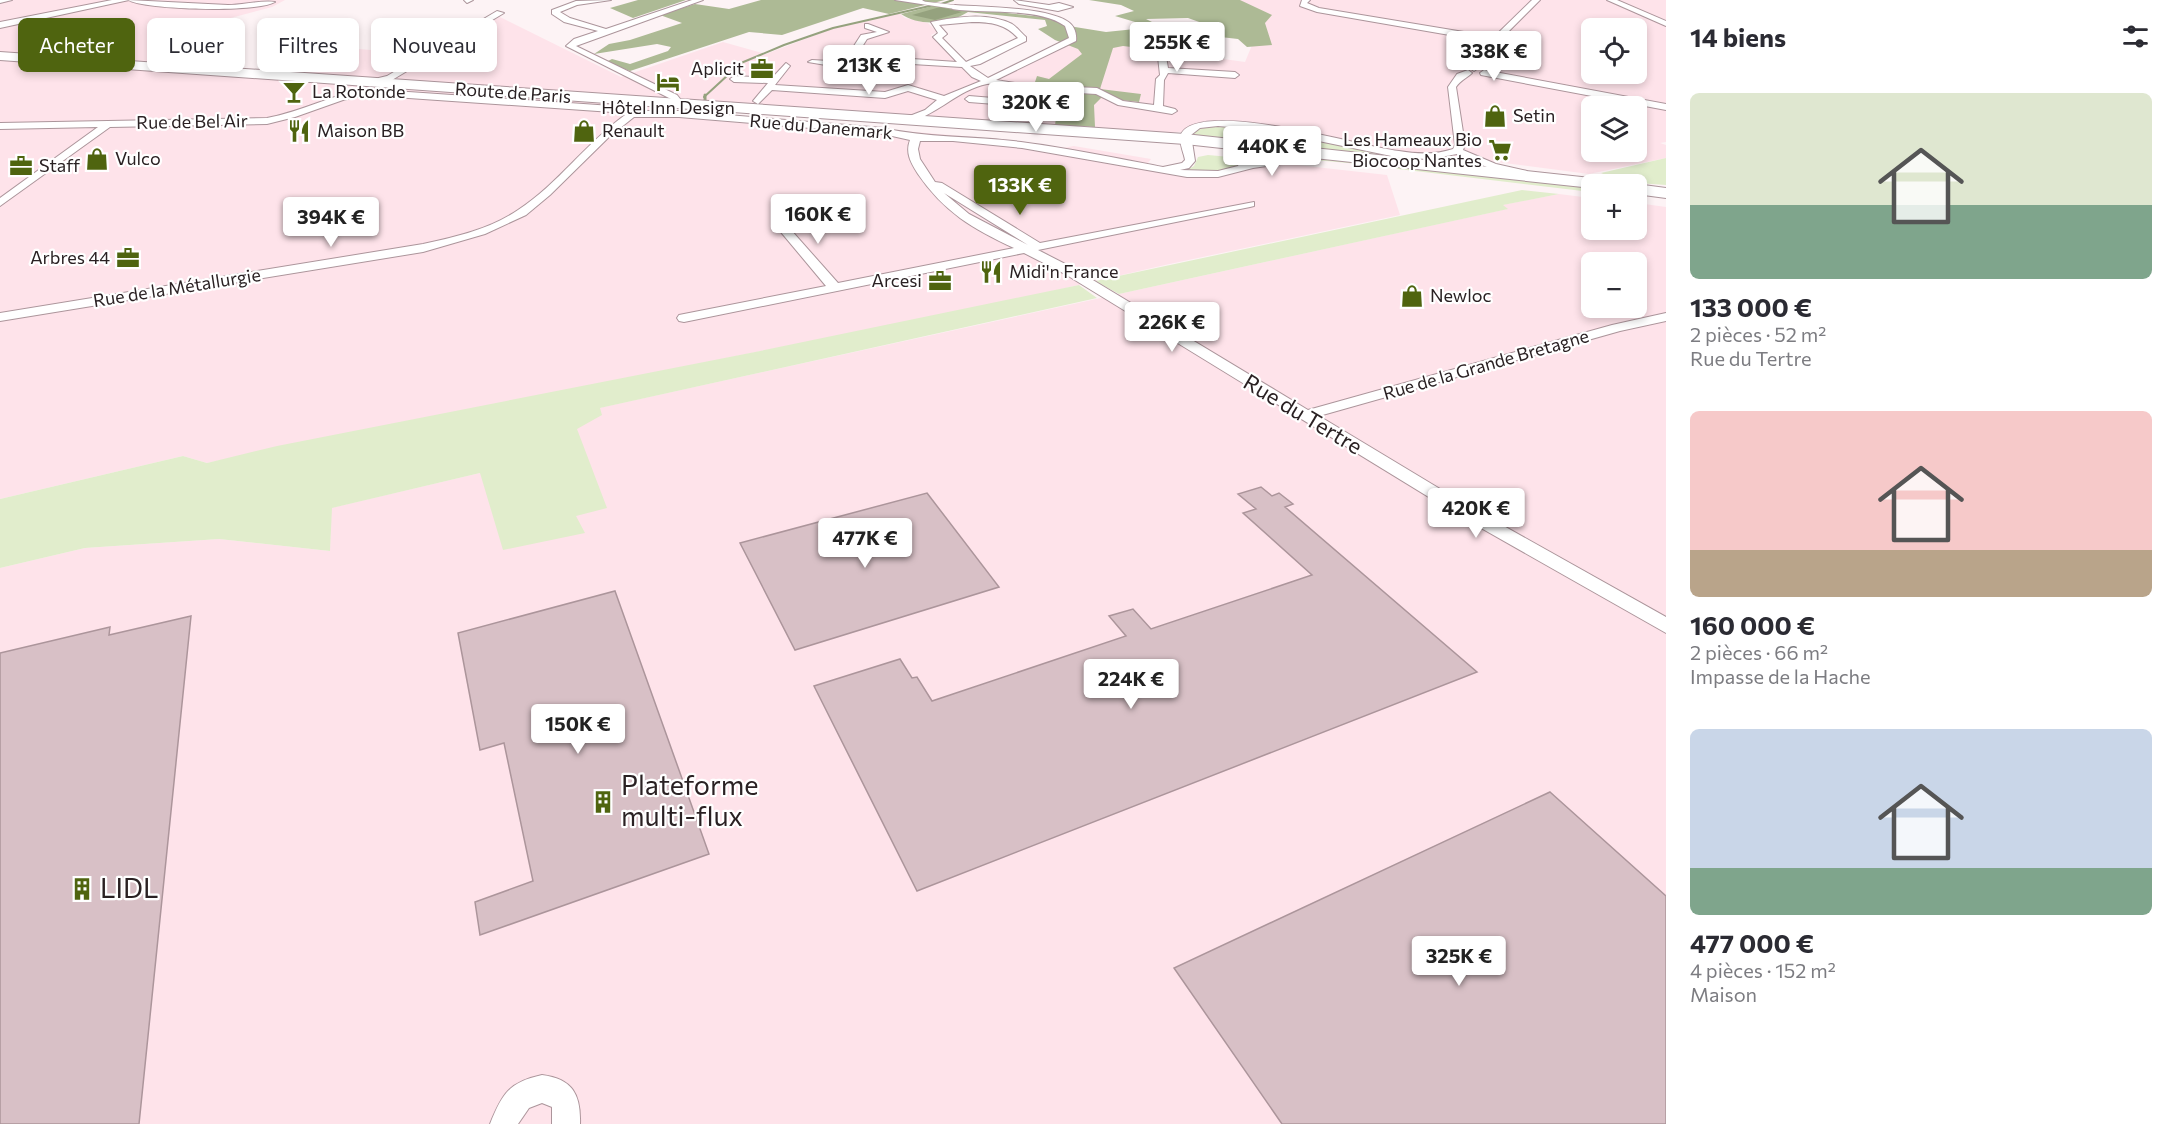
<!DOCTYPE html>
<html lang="fr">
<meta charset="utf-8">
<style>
:root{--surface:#fff;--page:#f2f2f3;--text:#2b2b33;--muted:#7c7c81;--accent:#4f640f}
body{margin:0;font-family:Commissioner,sans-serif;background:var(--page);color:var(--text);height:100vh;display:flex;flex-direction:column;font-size:22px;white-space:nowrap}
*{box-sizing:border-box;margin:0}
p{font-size:20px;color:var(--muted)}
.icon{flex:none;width:33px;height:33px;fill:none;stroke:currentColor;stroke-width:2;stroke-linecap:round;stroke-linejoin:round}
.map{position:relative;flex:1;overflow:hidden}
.details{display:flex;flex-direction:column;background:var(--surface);width:510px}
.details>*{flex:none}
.hud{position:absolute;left:18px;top:18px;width:570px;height:54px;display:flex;gap:12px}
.buttons{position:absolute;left:1581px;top:18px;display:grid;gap:12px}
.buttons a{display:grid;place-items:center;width:66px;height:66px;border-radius:9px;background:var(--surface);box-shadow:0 3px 9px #0003;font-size:30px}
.price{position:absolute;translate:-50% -51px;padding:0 14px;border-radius:6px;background:#fff;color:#222;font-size:20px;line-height:39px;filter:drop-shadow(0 2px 3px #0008)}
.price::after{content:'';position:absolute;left:50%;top:36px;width:18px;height:14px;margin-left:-9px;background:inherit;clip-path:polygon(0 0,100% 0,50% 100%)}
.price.current{background:var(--accent);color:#fff}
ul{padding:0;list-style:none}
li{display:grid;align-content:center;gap:12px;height:318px;padding:0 24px}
li span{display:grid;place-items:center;height:186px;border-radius:9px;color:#555}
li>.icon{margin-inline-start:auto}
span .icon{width:108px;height:108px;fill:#fffc;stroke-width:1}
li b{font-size:26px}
h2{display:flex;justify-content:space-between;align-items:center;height:72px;padding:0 24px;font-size:26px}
.chip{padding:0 21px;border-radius:9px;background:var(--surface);box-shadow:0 3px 9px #0003;font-size:21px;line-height:54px}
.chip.current{background:var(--accent);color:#fff}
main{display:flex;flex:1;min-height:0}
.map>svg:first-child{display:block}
.built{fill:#fee3ea;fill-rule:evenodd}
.green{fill:#e1edcc}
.forest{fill:#adba95}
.water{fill:#95a27e}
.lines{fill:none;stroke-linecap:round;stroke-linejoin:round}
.stream-far1{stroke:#95a27e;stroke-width:2}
.stream{stroke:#95a27e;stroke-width:3}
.building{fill:#d8c0c6;stroke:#ac959b;stroke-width:1.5}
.pedestrian-casing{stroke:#ac959b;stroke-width:1}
.minor-casing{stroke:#ac959b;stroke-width:2}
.tertiary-casing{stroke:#ac959b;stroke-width:2}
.primary-casing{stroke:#ac959b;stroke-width:2}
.pedestrian{fill:#fff;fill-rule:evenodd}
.minor{fill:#fff;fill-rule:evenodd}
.tertiary{fill:#fff;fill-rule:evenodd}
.primary{fill:#fff;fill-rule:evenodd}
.labels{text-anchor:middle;stroke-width:4.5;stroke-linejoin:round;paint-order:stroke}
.far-poi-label{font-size:18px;fill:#2a2123;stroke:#fff;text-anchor:start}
.far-street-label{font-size:18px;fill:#2a2123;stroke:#fff}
.street-label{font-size:22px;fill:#2a2123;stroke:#fff}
.near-poi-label{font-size:27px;fill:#2a2123;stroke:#fff;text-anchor:start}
</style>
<main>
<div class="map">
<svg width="1666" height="1124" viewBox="0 0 1666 1124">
<rect width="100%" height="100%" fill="#fdf3f5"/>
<!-- built -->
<g class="built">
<path d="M0,0H285L272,7L197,27L194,44L153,63L297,74L346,48L421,54L494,14L621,77L723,42L766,54L831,29L899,13L905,18L928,23L937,32L931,35L955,60L980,78L998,80L1080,39L1245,62L1255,38L1269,37L1265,23L1253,8L1240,0H1666V142L1660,143L1666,145V158L1589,174L1450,156L1427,158L1387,155L1258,128L1157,133L1095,127L660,99L645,115L756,124L761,119L1020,141L1063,148L1074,146L1151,159L1144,168L1181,175L1280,163L1387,175L1400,215L1165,265L1014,300L207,463L183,456L0,499ZM1592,28H1636V74H1592ZM1592,106H1636V152H1592Z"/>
<path d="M1559,194L1591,198L1592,230H1636L1637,203L1666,207V1124H0V568L85,548L219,539L330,551L331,508L480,473L599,408L1507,209L1502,205ZM1592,262H1636V308H1592Z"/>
</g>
<!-- green -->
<g class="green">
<path d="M1221,124L1262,129L1235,140L1192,136L1198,129Z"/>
<path d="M1270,135L1293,136L1387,155L1257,143L1261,138Z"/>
<path d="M1258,151L1591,186V192L1348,163L1259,155Z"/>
<path d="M1208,155L1241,158L1242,160C1233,176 1201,172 1185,171L1194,166L1198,157Z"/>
<path d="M1666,158V185L1623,182L1601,173Z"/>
<path d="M1522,190L1559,194L1503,205L1508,209L1119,294L1095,281Z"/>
<path d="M1079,285L1097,298L600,408L602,415L577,429L607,508L576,516L585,533L503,550L480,473L332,508L330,551L219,539L85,548L0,568V499L183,456L207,463L277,446L755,352Z"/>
</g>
<!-- forest -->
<g class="forest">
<path d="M638,0H686L633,18L610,8Z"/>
<path d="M761,0H945L889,14L863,8L782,35L749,32L630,71L606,62L612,59L630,64L668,51L671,47L657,44L594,54L609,44L630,40L682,23L660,15L695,4L729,9Z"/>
<path d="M1089,0H1240L1272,15L1265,23L1272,45L1247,47L1238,39L1194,34L1181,26L1199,27L1202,23L1188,18L1146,19L1166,29V36L1151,44L1162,47L1164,51L1123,46L1113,48L1100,89L1141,94L1139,102L1101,98L1094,105L1095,127L1055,125L1061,84L1035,82L1037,76L1049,79L1082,54L1078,49L1055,40L1038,29L1047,26L1045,20L968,12C949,24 920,27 901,14L937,5L1043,17L1075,27L1106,32L1135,29V22L1115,16L1134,11L1121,5Z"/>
</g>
<!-- water -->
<path class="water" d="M940,7L962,12L935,20L912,15Z"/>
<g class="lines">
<!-- stream-far1 -->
<g class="stream-far1">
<path d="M941,4L953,0"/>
<path d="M704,97L741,63L784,45L833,28L934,5"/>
</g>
<!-- stream -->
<path class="stream" d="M705,95V102"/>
</g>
<!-- building -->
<g class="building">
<path d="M1261,487L1272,496L1279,493L1293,504L1285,507L1477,672L917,891L814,686L900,659L912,678L917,677L932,701L1126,636L1109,616L1133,609L1151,629L1312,575L1243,513L1256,509L1238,494Z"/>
<path d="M927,493L999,587L795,650L740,543Z"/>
<path d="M615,591L709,854L480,935L475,902L533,881L504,743L480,750L458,633Z"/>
<path d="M191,616L139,1124H0V653L110,627L109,635Z"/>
<path d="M1550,792L1666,896V1124H1282L1174,968Z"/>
</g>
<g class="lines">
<!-- pedestrian casing -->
<g class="pedestrian-casing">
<path id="pedestrian" d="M919,1L955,5L958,7L955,9L921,4Z"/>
</g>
<!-- minor casing -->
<g class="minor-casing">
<g id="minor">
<path d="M0,0H12L0,3Z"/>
<path d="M128,0L228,5C244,5 260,0 275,2C257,13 146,10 128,0Z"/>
<path d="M464,0H473L467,3Z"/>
<path d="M611,0L577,5L560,12L570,18L606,29L692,0H703L576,46L677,95L681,100L678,106H672L671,99L566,46L574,39L598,31L564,22L552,14V10L576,1Z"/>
<path d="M895,0H922L925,2L921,4Z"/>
<path d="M1014,0L1049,5L1059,3L1073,7L1058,11L1019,4Z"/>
<path d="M1302,0H1310L1307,3L1319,8L1494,37L1532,0H1540L1477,63L1478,68L1474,71L1470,68L1469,63L1490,42L1317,12L1300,6Z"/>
<path d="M1607,0H1617L1666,21V26Z"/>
<path d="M955,5C983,7 1044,7 1067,21C1074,25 1077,33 1076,41L996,80L1027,85L1097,88L1123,101L1154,105L1156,79L1160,75L1157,48L1161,46L1213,50L1217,52L1213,54L1165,51L1168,68L1235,72L1239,75L1235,78L1168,73L1164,80L1163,106L1175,109L1177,111L1172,114L1118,105L1096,94L1029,90L1026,101L1061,103L1066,106L1061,109L1004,105L1003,116L998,119L993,116L995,104L969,102L965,99L969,96L1017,100L1020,89C1010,88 996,83 987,84C958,90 938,114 910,122L905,119L907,117L925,110L937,100L908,91L885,98L772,90L758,104L753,101L768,83L734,82L730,79L734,76L772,78L786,63L790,66L775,85L885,92L908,85L944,96L981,81L972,77L962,67L879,62L872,69L846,68L837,82L834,83L830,80L838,67L808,62L812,60L829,61L837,49H852L861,35L877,32L865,28V24H868L889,32L867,39L860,50L883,51L882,57L957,62L933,37L938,33L931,22C956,17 988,12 1012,24C1017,27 1021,33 1026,37V41L980,64L970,66L988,78L1069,38L1065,26C1038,7 985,14 952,9ZM972,22C991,22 1005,24 1018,38L966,62L942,38L947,34L939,25ZM842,54L875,55L870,63L837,62Z"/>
<path d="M497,11L504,13L392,80L366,85L362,82L387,76Z"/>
<path d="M1468,70L1472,73C1467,78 1461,80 1456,87L1465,145L1463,150L1496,164L1527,171V175L1489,168L1457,154L1430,159L1401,158L1275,132L1259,137L1245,145L1251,159L1250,163L1291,157L1295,158V162L1253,168L1218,177H1187L1022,148L953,141H920L918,149L920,159L935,182L942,183L1040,243L1254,202V206L1250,207L1038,250L1073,268L1308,410L1612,325L1666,313V321L1620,331L1319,416L1470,507L1666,617V633L1458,515L1065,274L1024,253L684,322L679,321L677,318L679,315L684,314L826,286L775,225L773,223L779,220L783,221L838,283L1014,248C973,229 944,212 918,174C911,163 905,153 910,140L883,134L679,117H634L609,137L550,195L526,215L485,234L423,252L0,321V313L423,244C456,237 490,229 518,210C558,184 586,143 625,115L612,112L365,95L343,100L295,117L267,124L110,127L0,206V198L98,127L0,129V123L267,118C301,112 331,95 365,89L612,106L632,111H679L883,128C928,138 975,136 1021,142C1068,148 1116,158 1163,167L1182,163L1185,160C1184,153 1178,141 1181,134C1201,98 1363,147 1399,151C1417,154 1435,155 1453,149L1455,145L1448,87L1457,74ZM1218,126L1263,130L1253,132L1237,142L1235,144L1241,159L1238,166L1218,171L1180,170L1189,168L1195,161L1191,135L1200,128ZM944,193L1028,245L969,214Z"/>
<path d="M1484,70L1666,104V110L1481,75L1480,73Z"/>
<path d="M542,1075C573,1079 581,1095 580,1124H552V1107L542,1103L529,1108L518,1124H490C502,1094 509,1082 542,1075Z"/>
</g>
</g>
<!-- tertiary casing -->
<g class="tertiary-casing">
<path id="tertiary" d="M112,0H129L0,28V22Z"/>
</g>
<!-- primary casing -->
<g class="primary-casing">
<g id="primary">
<path d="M0,52L1185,134L1600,179L1608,184H1592V188L1185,144L0,60Z"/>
<path d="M1634,184H1636L1666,188V198L1636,194V184Z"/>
</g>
</g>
<!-- pedestrian -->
<use href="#pedestrian" class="pedestrian"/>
<!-- minor -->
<use href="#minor" class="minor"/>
<!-- tertiary -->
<use href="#tertiary" class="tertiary"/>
<!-- primary -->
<use href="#primary" class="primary"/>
</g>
<!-- icons -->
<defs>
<g id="office-bare" transform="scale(1.8)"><path d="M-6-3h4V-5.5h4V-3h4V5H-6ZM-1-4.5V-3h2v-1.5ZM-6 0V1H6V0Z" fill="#4f640f" stroke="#fff" stroke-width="2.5" paint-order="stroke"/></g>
<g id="hotel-bare" transform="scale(1.8)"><path d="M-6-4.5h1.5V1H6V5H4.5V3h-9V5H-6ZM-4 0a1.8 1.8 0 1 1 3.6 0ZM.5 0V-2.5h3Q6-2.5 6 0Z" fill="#4f640f" stroke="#fff" stroke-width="2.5" paint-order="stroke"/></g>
<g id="bar-bare" transform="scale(1.8)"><path d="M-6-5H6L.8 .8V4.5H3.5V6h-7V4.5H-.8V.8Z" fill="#4f640f" stroke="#fff" stroke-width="2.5" paint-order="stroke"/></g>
<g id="shop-bare" transform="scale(1.8)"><path d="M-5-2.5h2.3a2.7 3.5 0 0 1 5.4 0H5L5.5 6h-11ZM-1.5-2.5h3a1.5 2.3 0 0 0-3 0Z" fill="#4f640f" stroke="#fff" stroke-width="2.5" paint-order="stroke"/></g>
<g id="restaurant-bare" transform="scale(1.8)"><path d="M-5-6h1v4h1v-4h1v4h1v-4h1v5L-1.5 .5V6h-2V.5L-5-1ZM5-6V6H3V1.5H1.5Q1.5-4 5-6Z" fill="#4f640f" stroke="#fff" stroke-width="2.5" paint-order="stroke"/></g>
<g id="supermarket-bare" transform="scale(1.8)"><path d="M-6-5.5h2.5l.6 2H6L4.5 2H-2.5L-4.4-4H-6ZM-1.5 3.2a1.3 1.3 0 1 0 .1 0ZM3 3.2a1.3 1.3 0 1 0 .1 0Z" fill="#4f640f" stroke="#fff" stroke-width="2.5" paint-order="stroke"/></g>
<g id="building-bare" transform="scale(1.8)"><path d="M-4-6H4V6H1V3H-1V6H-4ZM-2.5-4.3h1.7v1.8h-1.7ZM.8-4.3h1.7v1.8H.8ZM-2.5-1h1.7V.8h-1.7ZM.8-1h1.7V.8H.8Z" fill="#4f640f" stroke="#fff" stroke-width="2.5" paint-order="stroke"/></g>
</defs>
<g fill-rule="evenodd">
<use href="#office-bare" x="762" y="69"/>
<use href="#hotel-bare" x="668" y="82"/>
<use href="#bar-bare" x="294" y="92"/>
<use href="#shop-bare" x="1495" y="116"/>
<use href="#restaurant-bare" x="299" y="131"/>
<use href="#shop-bare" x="584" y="131"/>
<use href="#supermarket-bare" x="1500" y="150"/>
<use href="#shop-bare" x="97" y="159"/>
<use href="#office-bare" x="21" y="166"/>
<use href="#office-bare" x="128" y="258"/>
<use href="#restaurant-bare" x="991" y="272"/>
<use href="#office-bare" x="940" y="281"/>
<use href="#shop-bare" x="1412" y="296"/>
<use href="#building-bare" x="603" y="802"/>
<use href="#building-bare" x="82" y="889"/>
</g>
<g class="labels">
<!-- far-poi labels -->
<g class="far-poi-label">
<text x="744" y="75" text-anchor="end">Aplicit</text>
<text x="312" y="98">La Rotonde</text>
<text x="668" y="114" text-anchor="middle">Hôtel Inn Design</text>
<text x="1513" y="122">Setin</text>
<text x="317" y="137">Maison BB</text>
<text x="602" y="137">Renault</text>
<text x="1482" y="146" text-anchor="end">Les Hameaux Bio<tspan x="1482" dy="21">Biocoop Nantes</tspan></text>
<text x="115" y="165">Vulco</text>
<text x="39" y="172">Staff</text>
<text x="110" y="264" text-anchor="end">Arbres 44</text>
<text x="1009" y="278">Midi'n France</text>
<text x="922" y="287" text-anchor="end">Arcesi</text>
<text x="1430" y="302">Newloc</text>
</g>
<!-- far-street labels -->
<g class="far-street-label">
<text transform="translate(513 93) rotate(4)" y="6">Route de Paris</text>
<text transform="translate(192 122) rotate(-1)" y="6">Rue de Bel Air</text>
<text transform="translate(821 127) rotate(5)" y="6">Rue du Danemark</text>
<text transform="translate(177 288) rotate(-9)" y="6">Rue de la Métallurgie</text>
<text transform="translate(1486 365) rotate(-16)" y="6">Rue de la Grande Bretagne</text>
</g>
<!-- street labels -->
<g class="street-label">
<text transform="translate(1303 414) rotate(31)" y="8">Rue du Tertre</text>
</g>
<!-- near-poi labels -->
<g class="near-poi-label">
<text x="621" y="795">Plateforme<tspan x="621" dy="31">multi-flux</tspan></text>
<text x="100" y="898">LIDL</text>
</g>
</g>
</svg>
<div class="buttons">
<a><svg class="icon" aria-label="locate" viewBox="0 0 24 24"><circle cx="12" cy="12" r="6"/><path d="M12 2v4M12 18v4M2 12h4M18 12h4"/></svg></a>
<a><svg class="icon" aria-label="layers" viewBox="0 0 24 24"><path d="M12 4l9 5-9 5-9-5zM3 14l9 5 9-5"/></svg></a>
<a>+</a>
<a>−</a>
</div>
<b class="price" style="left:1177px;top:73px">255K €</b>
<b class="price" style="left:1494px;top:82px">338K €</b>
<b class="price" style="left:869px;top:96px">213K €</b>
<b class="price" style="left:1036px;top:133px">320K €</b>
<b class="price" style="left:1272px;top:177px">440K €</b>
<b class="price current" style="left:1020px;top:216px">133K €</b>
<b class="price" style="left:818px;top:245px">160K €</b>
<b class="price" style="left:331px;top:248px">394K €</b>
<b class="price" style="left:1172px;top:353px">226K €</b>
<b class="price" style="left:1476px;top:539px">420K €</b>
<b class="price" style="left:865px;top:569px">477K €</b>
<b class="price" style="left:1131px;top:710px">224K €</b>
<b class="price" style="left:578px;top:755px">150K €</b>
<b class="price" style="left:1459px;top:987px">325K €</b>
<div class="hud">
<a class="chip current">Acheter</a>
<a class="chip">Louer</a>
<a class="chip">Filtres</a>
<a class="chip">Nouveau</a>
</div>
</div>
<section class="details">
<h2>14 biens<svg class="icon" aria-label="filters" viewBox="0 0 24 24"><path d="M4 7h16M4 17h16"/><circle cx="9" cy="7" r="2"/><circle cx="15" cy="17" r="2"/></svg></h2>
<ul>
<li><span style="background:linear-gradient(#dfe7d0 60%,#7fa58c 0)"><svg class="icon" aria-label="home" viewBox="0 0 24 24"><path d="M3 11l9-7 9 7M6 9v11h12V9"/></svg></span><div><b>133 000 €</b><p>2 pièces · 52 m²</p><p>Rue du Tertre</p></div></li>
<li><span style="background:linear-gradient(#f6c9c9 75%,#b9a48a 0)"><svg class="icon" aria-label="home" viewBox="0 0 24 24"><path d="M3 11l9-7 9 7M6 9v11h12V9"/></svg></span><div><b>160 000 €</b><p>2 pièces · 66 m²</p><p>Impasse de la Hache</p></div></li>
<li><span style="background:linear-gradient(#c9d6e8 75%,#7fa58c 0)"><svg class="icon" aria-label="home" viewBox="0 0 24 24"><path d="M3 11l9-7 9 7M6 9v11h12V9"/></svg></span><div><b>477 000 €</b><p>4 pièces · 152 m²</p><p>Maison</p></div></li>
</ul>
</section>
</main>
